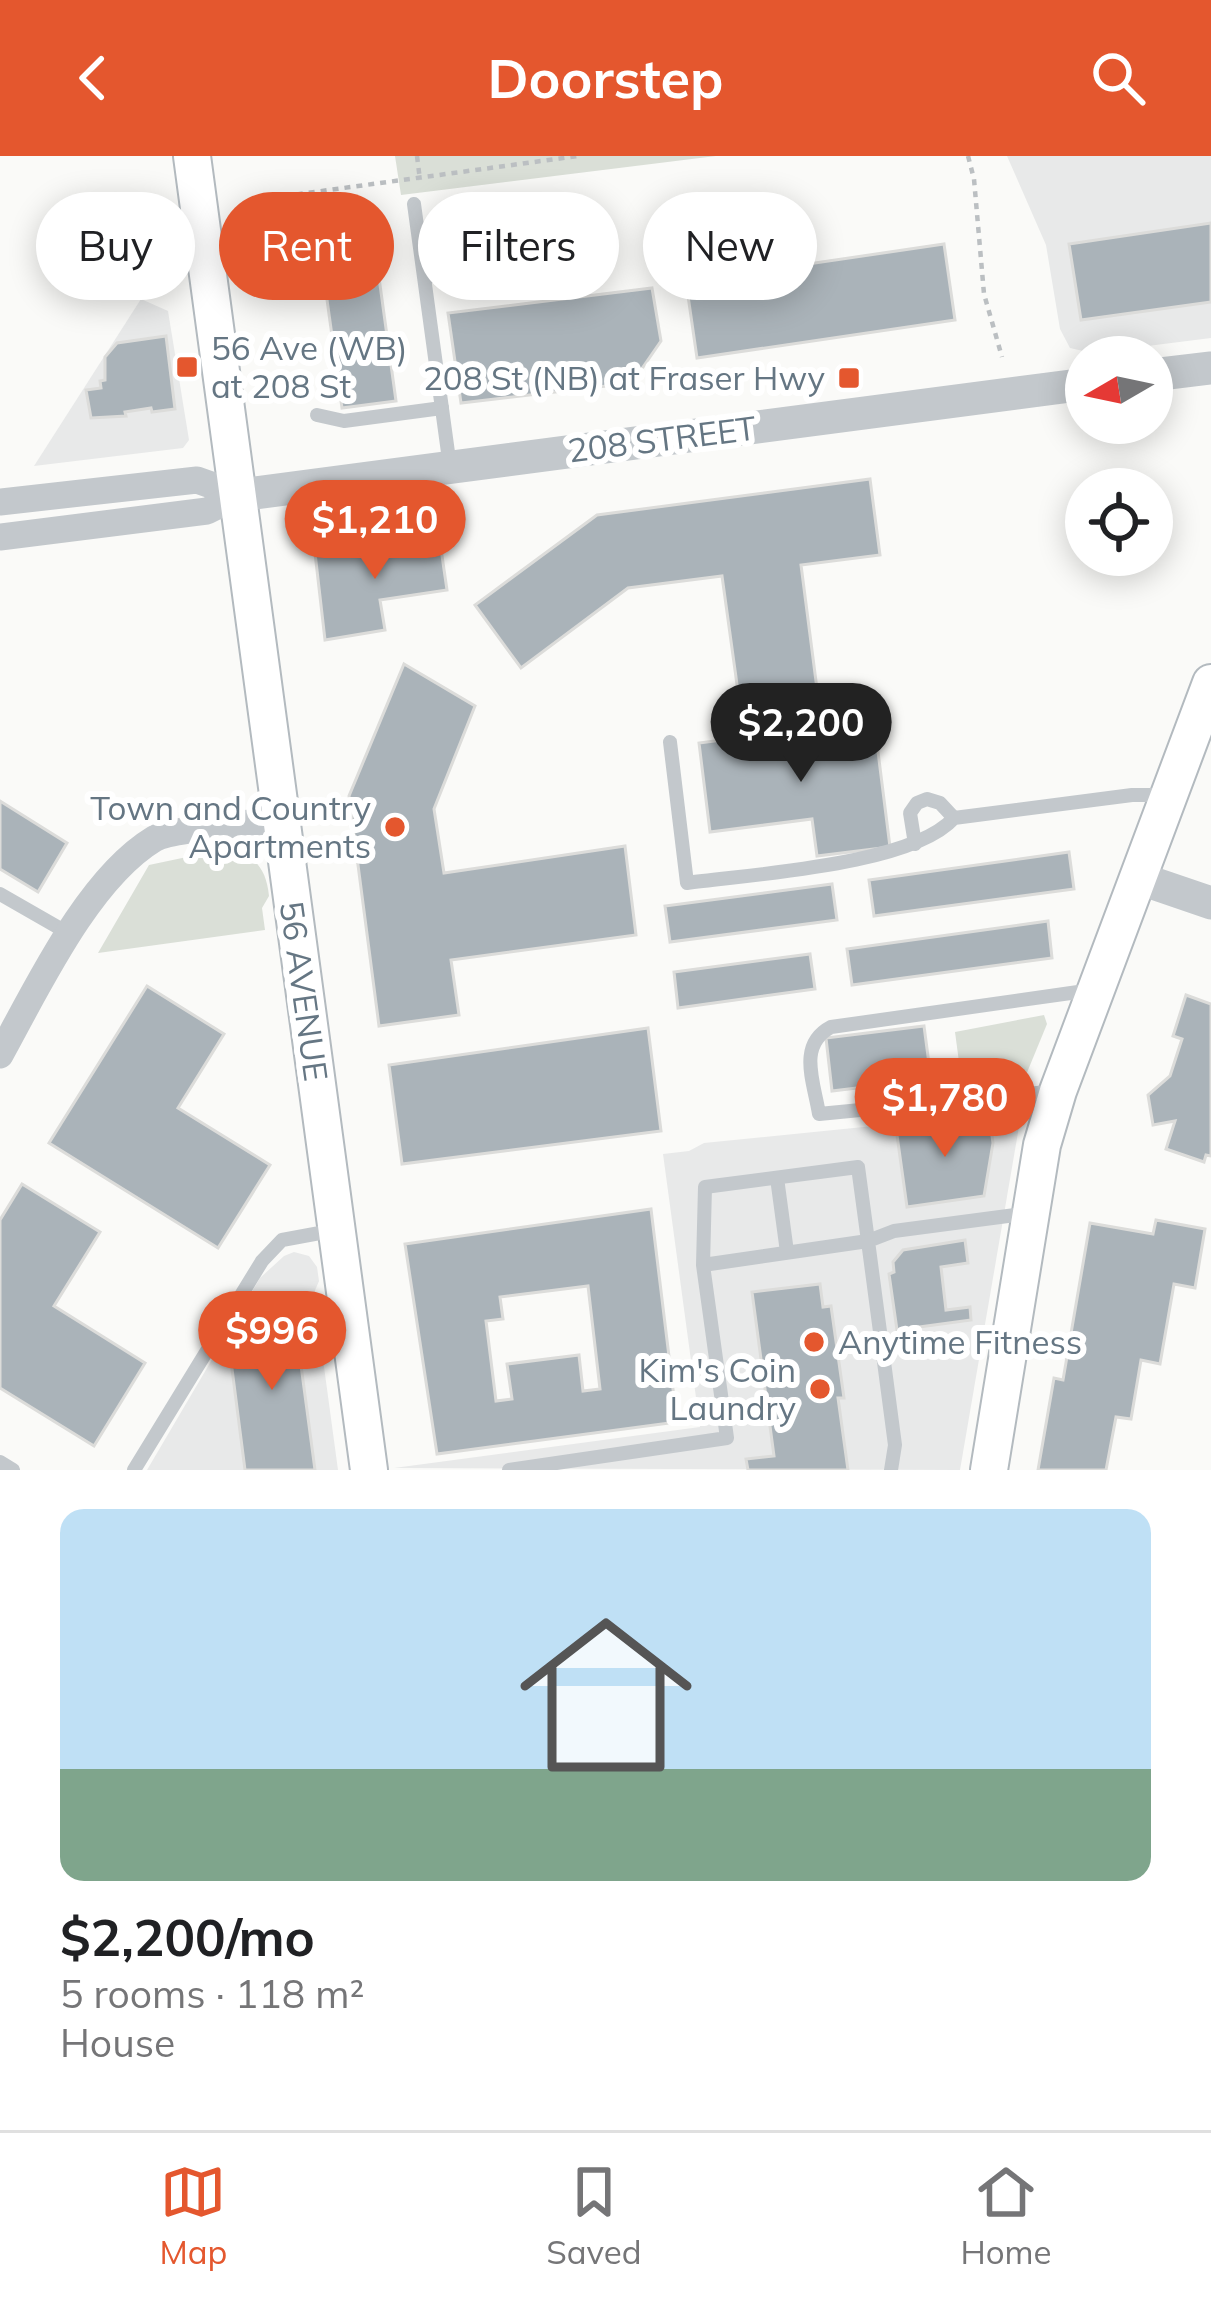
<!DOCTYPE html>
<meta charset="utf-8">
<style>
:root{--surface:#fff;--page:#f6f6f6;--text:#202124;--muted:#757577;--line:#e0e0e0;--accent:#e4572e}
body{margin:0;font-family:Mulish,sans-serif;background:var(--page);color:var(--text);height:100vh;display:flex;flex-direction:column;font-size:45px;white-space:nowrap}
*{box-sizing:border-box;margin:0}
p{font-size:39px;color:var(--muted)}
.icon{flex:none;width:66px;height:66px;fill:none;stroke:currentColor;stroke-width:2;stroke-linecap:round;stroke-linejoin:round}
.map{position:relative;height:1314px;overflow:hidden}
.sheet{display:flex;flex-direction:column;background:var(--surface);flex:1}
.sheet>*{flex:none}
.hud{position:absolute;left:36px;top:36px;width:1140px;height:108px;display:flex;gap:24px}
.needle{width:78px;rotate:261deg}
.fabs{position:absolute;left:1065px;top:180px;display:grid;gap:24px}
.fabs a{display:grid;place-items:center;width:108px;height:108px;border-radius:50%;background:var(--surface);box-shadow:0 6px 30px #0003;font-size:60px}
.price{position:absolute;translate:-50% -102px;padding:0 27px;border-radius:42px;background:var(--accent);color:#fff;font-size:39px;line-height:78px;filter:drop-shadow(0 3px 6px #0008)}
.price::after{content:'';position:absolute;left:50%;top:72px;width:36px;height:27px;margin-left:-18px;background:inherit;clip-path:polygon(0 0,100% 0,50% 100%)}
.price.active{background:#222;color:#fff}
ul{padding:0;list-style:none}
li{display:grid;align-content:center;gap:24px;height:636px;padding:0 60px}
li+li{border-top:3px solid var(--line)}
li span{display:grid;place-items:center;height:372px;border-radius:24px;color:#555}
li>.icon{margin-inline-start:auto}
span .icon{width:216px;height:216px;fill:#fffc;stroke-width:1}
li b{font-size:51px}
.chip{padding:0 42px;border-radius:54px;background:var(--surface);box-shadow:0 6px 30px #0003;font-size:42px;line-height:108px}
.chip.active{background:var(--accent);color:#fff}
header{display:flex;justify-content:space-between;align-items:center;height:156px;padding:0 60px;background:var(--accent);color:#fff;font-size:54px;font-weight:700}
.dock{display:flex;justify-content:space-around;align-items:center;height:168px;border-top:3px solid var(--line);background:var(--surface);font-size:33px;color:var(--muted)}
.dock a{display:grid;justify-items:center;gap:6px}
.dock .active{color:var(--accent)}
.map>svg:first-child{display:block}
.built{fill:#e8e9e9}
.green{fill:#dadfd7}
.building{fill:#aab3b9;stroke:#dcdcda;stroke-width:3;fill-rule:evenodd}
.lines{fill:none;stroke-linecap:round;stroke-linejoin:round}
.secondary-casing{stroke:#b3babf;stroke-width:40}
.path{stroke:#bbbfc2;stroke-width:4.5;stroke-dasharray:6 6;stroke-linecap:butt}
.service{stroke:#c3c8cc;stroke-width:14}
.minor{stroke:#c3c8cc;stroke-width:27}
.tertiary{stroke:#c3c8cc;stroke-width:33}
.secondary{stroke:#fff;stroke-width:36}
.poi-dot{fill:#e4572e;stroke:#fff;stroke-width:4.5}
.labels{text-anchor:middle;stroke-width:12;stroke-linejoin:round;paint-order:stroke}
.poi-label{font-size:33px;fill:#657683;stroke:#fff;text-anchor:end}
.street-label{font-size:33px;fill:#657683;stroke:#fff}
</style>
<header><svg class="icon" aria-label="back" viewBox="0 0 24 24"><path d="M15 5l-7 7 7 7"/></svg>Doorstep<svg class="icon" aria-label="search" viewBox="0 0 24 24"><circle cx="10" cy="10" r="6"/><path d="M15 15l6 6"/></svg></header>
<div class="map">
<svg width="1211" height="1314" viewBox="0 0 1211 1314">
<rect width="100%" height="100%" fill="#fafaf8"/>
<!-- built -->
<g class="built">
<path d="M1007,0H1211V182L1092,197L1070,192L1060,173L1046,89Z"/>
<path d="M141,143L168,155L189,284L183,292L34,310Z"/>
<path d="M1002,957L1021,959L960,1314L394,1312L700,1271L663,998L689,995L704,987Z"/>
<path d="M294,1096L309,1100L317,1111L319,1125L314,1137L338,1314H147L260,1122L284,1100Z"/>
</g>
<!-- green -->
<g class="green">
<path d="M395,0H716L401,39Z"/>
<path d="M220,694C251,695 266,709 269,740L262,752L265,774L98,797L149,709Z"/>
<path d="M1044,859L1047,868L1026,919L961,921L955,876Z"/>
</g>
<!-- building -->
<g class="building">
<path d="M369,49L396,245L342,252L315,57Z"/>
<path d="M1211,67V146L1081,164L1069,88Z"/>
<path d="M944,88L955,164L697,202L686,126Z"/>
<path d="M652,132L661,185L632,227L461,247L448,157Z"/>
<path d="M166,180L175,253L152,256L151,252L125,256L126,260L91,262L86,234L101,232L100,225L105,224V201L117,187Z"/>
<path d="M870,323L880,399L801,409L817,533L739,543L722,420L628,432L521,512L475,449L597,359Z"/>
<path d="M439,379L447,434L380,444L385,474L325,484L315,397Z"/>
<path d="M404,508L475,550L434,653L444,717L625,690L636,779L451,804L459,859L379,870L349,640Z"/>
<path d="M874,564L890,691L817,700L812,663L710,676L699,587Z"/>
<path d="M0,645L67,687L38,736L0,713Z"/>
<path d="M1069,696L1074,733L874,760L869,724Z"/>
<path d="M832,728L837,764L670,786L665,750Z"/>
<path d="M1048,765L1052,802L852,829L847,793Z"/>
<path d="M810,798L815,833L678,852L674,816Z"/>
<path d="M147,830L224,878L178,952L270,1009L218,1092L49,987Z"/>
<path d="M1186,839L1211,848V1000L1206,999L1204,1006L1166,993L1175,965L1153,969L1148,939L1170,920L1182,883L1173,880Z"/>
<path d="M924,870L931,923L832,935L826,882Z"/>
<path d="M648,872L661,975L402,1008L389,909Z"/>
<path d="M989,959L993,987L984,1040L907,1051L896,972Z"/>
<path d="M22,1028L100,1076L54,1150L145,1207L94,1290L0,1232V1064Z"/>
<path d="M651,1053L677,1266L437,1298L405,1088ZM588,1130L600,1233L583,1235L579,1199L507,1208L512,1243L496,1245L486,1165L503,1163L500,1141Z"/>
<path d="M1156,1064L1205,1073L1195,1132L1174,1128L1160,1208L1141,1204L1131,1263L1116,1261L1106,1314H1038L1054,1222L1063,1224L1090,1067L1153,1078Z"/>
<path d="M965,1084L968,1107L941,1111L946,1154L970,1151L971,1164L897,1174L889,1118L894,1116L893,1106L903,1094Z"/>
<path d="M820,1128L823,1151L831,1150L844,1242H838L848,1314H748L746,1303L774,1300L752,1136Z"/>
<path d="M292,1142L315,1314H245L231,1205L263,1146Z"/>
</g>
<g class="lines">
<!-- secondary casing -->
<g class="secondary-casing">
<g id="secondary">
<path d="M192,0L369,1314"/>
<path d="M989,1314L1042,989L1058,935L1211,527"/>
</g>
</g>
<!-- path -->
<g class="path">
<path d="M417,0L420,24"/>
<path d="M968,0L974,23L984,138L1002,201"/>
<path d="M285,40L578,0"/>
</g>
<!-- service -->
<g class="service">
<path d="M414,48L450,311"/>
<path d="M425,121L592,94"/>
<path d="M317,259L344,265L442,252"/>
<path d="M670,586L687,727C753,718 912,709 954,662L1132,639H1165"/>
<path d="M915,688L910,657L917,647L927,643L940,647L954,662"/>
<path d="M0,738L68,777"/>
<path d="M1057,935L819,958C814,926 797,889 831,871L1092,834"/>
<path d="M777,1022L787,1096"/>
<path d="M0,1306L13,1314"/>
<path d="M134,1314L262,1105L282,1084L336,1074"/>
<path d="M509,1314L727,1282L703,1109L868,1085L858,1011L705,1031L703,1109"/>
<path d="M891,1314L895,1289L868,1085L894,1075L1030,1057"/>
</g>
<!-- minor -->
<g class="minor">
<path d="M0,346L197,324L239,339"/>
<path d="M0,381L207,355L239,339"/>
<path d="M0,899C37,832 88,723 154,683C172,672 256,667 281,664"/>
</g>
<!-- tertiary -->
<g class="tertiary">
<path d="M1152,219L1211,212"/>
<path d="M239,339L1086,228"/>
<path d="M1138,722L1211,747"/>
</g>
<!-- secondary -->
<use href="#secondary" class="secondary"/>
</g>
<!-- markers -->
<g class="poi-dot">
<rect x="175" y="199" width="24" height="24" rx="6"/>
<rect x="837" y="210" width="24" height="24" rx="6"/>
<circle cx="395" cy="671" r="12"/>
<circle cx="814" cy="1186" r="12"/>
<circle cx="820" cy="1233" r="12"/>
</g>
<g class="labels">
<!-- poi labels -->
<g class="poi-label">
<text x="211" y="204" text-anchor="start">56 Ave (WB)<tspan x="211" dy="38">at 208 St</tspan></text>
<text x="825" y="234">208 St (NB) at Fraser Hwy</text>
<text x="371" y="664">Town and Country<tspan x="371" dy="38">Apartments</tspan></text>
<text x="838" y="1198" text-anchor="start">Anytime Fitness</text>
<text x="796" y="1226">Kim's Coin<tspan x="796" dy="38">Laundry</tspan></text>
</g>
<!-- street labels -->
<g class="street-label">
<text transform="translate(662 283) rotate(-7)" y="12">208 STREET</text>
<text transform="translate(304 835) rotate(82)" y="12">56 AVENUE</text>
</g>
</g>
</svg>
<div class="fabs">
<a><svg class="needle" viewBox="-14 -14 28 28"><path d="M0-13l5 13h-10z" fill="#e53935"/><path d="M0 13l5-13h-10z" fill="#757577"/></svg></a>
<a><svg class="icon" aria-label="locate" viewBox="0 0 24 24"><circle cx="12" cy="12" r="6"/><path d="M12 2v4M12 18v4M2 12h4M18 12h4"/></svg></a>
</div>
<b class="price" style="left:375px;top:426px">$1,210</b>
<b class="price active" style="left:801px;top:629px">$2,200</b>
<b class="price" style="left:945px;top:1004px">$1,780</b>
<b class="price" style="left:272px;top:1237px">$996</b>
<div class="hud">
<a class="chip">Buy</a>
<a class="chip active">Rent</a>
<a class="chip">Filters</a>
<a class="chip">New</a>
</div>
</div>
<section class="sheet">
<ul>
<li><span style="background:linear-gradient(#bfe0f5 70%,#7fa58c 0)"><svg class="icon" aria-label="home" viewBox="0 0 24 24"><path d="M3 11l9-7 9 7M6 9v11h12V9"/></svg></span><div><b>$2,200/mo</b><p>5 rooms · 118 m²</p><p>House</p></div></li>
</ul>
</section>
<nav class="dock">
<a class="active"><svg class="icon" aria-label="map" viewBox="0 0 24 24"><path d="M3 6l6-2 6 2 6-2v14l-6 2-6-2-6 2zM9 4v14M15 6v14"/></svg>Map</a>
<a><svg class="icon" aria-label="saved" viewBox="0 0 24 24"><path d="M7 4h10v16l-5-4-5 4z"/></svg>Saved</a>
<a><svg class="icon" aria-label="home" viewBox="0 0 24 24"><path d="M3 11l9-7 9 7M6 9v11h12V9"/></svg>Home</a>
</nav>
